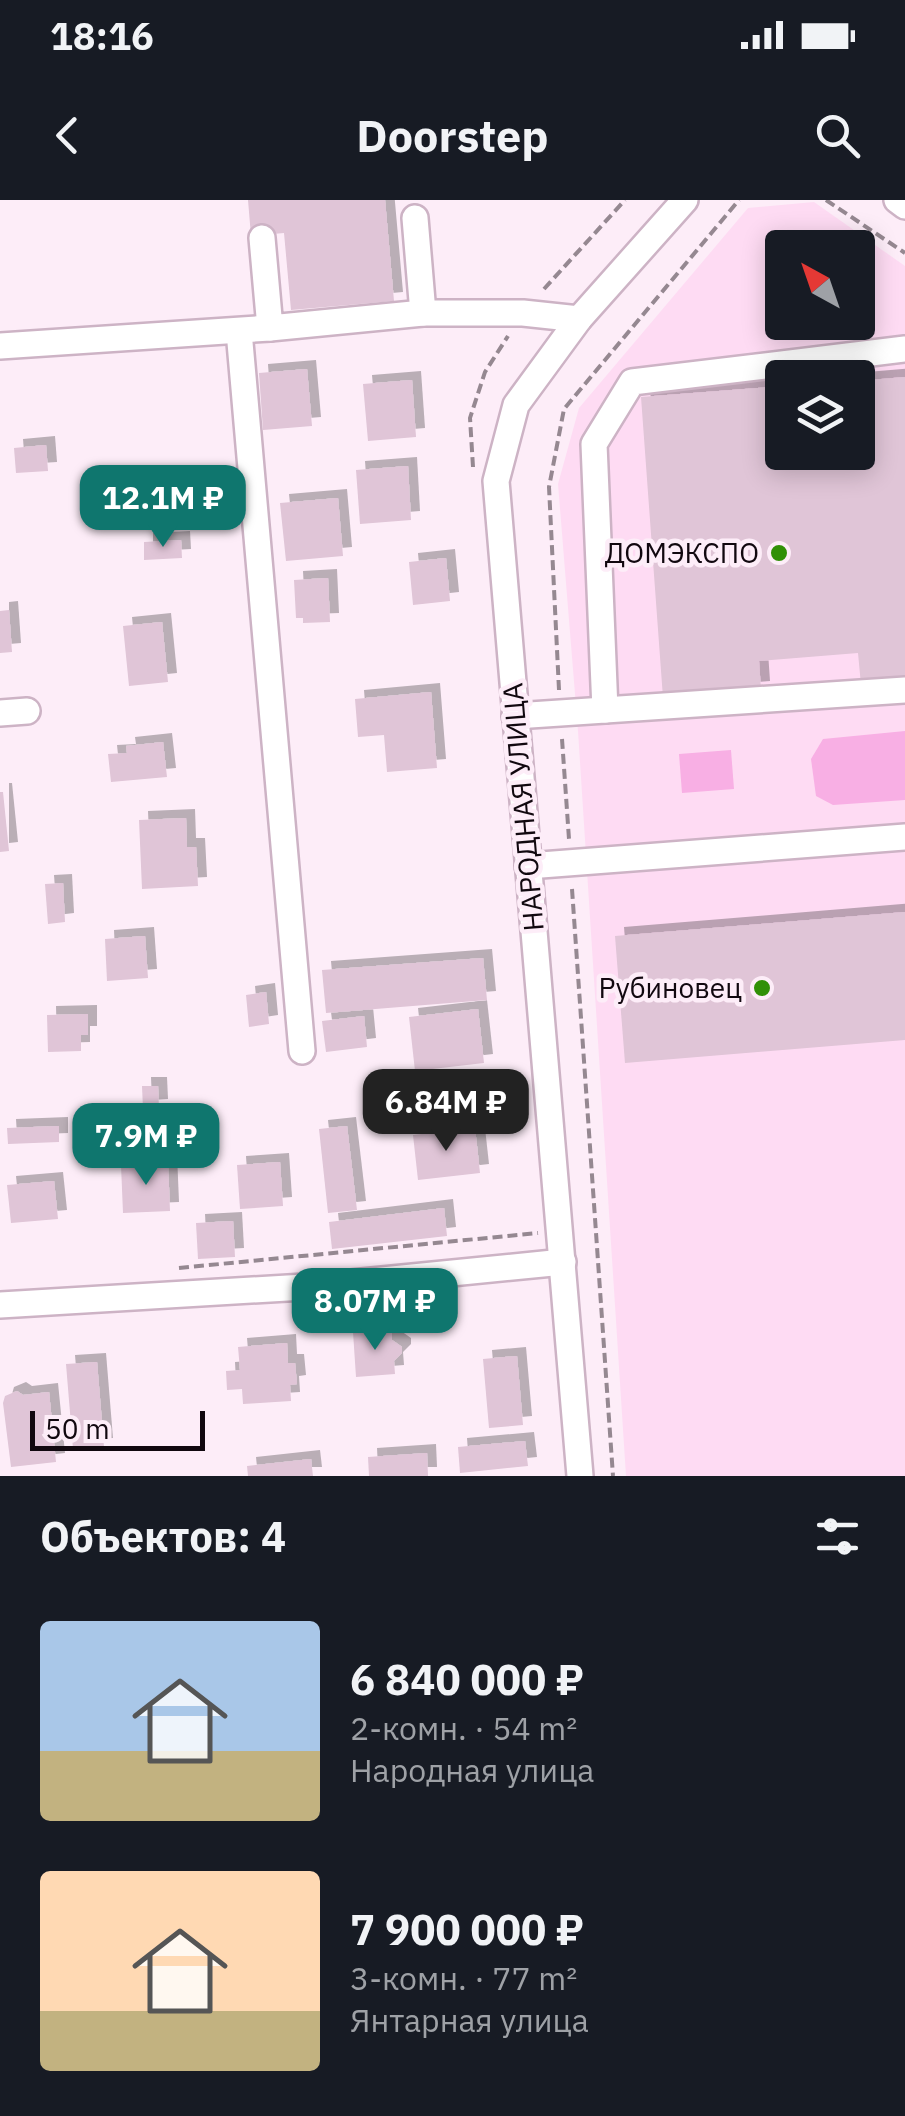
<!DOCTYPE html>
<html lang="ru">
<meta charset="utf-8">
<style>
:root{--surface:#171b24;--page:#20242c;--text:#f1f3f6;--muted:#9ea1a6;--accent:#0f766e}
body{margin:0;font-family:"IBM Plex Sans",sans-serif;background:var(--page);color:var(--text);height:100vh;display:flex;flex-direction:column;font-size:38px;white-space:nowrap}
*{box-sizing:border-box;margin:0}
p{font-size:32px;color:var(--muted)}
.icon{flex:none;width:55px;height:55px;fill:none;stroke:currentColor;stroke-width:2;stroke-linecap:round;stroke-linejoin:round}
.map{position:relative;height:1276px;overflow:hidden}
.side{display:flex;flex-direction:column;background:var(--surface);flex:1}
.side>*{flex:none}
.needle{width:65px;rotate:320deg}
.controls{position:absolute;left:765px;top:30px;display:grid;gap:20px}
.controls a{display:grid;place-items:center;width:110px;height:110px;border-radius:10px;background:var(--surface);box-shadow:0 5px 25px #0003;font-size:50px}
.scale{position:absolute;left:30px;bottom:25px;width:175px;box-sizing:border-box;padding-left:10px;border:5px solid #11080f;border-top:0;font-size:28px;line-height:35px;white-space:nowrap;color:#11080f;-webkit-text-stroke:8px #fdedf8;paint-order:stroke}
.price{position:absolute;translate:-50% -85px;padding:0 22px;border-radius:20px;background:var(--accent);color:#fff;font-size:32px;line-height:65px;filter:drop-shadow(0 2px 5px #0008)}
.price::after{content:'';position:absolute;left:50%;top:60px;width:30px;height:22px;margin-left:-15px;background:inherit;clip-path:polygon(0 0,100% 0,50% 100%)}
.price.selected{background:#222;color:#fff}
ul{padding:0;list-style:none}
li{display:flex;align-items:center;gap:30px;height:250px;padding:0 40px}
li span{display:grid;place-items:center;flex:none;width:280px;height:200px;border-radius:10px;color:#555}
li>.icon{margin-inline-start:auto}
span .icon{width:120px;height:120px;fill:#fffc;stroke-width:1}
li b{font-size:42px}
h2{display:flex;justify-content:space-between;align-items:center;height:120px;padding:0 40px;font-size:42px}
.status{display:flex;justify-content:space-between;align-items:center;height:70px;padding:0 50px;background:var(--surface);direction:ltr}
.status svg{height:28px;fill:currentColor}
header{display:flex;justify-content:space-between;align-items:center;height:130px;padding:0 40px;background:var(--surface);font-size:45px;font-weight:700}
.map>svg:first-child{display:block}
.built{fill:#fedbf3;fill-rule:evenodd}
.green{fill:#f8afe4}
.building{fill:#e0c5d7;filter:url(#shadow)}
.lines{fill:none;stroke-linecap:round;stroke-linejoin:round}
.minor-casing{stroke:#cdb3c5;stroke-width:30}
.path{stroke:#958891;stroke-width:4;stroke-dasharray:10 5;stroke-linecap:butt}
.minor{stroke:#fff;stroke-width:25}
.poi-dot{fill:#319007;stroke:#fdedf8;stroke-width:4}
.labels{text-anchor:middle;stroke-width:9;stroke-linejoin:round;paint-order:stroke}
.poi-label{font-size:28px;fill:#11080f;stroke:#fdedf8;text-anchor:end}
.street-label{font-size:28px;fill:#11080f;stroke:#fdedf8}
</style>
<div class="status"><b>18:16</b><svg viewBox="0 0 49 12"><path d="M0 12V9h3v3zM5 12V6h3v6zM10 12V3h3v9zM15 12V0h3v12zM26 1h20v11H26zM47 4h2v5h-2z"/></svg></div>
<header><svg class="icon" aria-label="back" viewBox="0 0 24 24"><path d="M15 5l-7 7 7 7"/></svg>Doorstep<svg class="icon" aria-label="search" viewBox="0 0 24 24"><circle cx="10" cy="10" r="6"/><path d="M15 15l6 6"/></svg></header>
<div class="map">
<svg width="905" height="1276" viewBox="0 0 905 1276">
<defs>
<filter id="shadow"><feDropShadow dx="9" dy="-9" stdDeviation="0" flood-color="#0004"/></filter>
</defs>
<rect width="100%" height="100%" fill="#fdedf8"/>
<!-- built -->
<path class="built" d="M814,2L905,66V1276H626L578,531L558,284L579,208L748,8ZM782,48H858V122H782ZM782,178H858V252H782Z"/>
<!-- green -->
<g class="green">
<path d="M905,531V600L833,605L816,596L811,559L823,539Z"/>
<path d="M731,550L734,589L682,593L679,554Z"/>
</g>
<!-- building -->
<g class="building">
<path d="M248,0H385L394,101L291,110L284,33L251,36Z"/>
<path d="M307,169L312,226L263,230L259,173Z"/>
<path d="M905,177V481L861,485L858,453L759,461L761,490L663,498L641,197L782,186V252H858V181Z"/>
<path d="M412,180L416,237L368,241L363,184Z"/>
<path d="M46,245L48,271L16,273L14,248Z"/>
<path d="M408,266L411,320L360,324L356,270Z"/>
<path d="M338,298L343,356L286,361L280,303Z"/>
<path d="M181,340L182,358L144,360V342Z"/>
<path d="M446,358L450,401L413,405L409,362Z"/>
<path d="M328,378L330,422L303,423V418H296L294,380Z"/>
<path d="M9,410L12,452L0,453V411Z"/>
<path d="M162,422L168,482L129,486L123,426Z"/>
<path d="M431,492L437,568L387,572L384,535L358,537L355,499Z"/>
<path d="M163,542L167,577L111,582L108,554L127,553L126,546Z"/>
<path d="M0,592H3L9,651L0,652Z"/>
<path d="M186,618L187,647H196L198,686L142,689L139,620Z"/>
<path d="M63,683L65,722L48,724L45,684Z"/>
<path d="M905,712V840L625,863L615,736Z"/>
<path d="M145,736L148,778L107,781L105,739Z"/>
<path d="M483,758L487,800L326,813L322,770Z"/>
<path d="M266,792L269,824L249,827L246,795Z"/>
<path d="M478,809L484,863L415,871L409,817Z"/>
<path d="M88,814V835H81V851L48,852L47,815Z"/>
<path d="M364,816L367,847L326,852L322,821Z"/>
<path d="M142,886H158L159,908L143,909Z"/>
<path d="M59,926V942L8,944L7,928Z"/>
<path d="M347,926L357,1010L328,1013L319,929Z"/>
<path d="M475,928L480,973L418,980L413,935Z"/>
<path d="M280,962L283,1006L240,1009L237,965Z"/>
<path d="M168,963L170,1011L123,1013L121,965Z"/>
<path d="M54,981L58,1019L11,1023L7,985Z"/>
<path d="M444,1008L447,1036L332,1049L329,1022Z"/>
<path d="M233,1021L235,1057L198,1059L196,1023Z"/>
<path d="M392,1129V1140L402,1147V1153L394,1161L395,1174L356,1177L353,1132Z"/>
<path d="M287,1143L288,1163H295L297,1184L290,1185L291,1201L243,1204L242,1189L227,1190L226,1171L240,1170L238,1147Z"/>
<path d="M517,1156L523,1225L489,1228L483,1159Z"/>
<path d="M97,1162L104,1247L73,1249L66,1164Z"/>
<path d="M17,1191L23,1195L49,1192L56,1262L11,1267L3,1203L5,1196Z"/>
<path d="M525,1241L528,1266L460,1273L458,1247Z"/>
<path d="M427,1253L428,1276H369L368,1257Z"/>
<path d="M311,1259L313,1276H248L247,1266Z"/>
</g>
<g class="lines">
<!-- minor casing -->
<g class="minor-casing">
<g id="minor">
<path d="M897,0L905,6"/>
<path d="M415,18L423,113H523L579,119"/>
<path d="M262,38L270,128L423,113"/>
<path d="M239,131L302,851"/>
<path d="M0,146L270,128"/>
<path d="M605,510L594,244L632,182L905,149"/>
<path d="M0,513L27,511"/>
<path d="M515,516L905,490"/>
<path d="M528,666L905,637"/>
<path d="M0,1105L321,1086L563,1062"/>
<path d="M580,1276L496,281L516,205L579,119L685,0"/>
</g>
</g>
<!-- path -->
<g class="path">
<path d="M826,0L905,53"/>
<path d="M544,89L625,0"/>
<path d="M473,267L470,218L485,172L508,136"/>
<path d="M559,490L549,287L564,209L739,0"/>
<path d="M562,539L569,639"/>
<path d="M572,689L613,1276"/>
<path d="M179,1068L538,1033"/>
</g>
<!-- minor -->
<use href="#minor" class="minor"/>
</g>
<!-- markers -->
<g class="poi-dot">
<circle cx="779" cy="353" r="10"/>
<circle cx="762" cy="788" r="10"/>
</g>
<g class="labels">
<!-- poi labels -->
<g class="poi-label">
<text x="759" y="363">ДОМЭКСПО</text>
<text x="742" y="798">Рубиновец</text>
</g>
<!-- street labels -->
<g class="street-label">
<text transform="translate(523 607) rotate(-95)" y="10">НАРОДНАЯ УЛИЦА</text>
</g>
</g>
</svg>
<div class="controls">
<a><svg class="needle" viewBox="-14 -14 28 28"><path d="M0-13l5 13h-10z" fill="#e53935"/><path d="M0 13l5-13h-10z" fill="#9ea1a6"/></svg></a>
<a><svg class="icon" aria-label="layers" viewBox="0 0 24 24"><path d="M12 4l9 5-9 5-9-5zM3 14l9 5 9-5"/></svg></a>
</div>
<div class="scale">50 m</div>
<b class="price" style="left:163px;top:350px">12.1M ₽</b>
<b class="price selected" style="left:446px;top:954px">6.84M ₽</b>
<b class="price" style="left:146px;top:988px">7.9M ₽</b>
<b class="price" style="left:375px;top:1153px">8.07M ₽</b>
</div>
<section class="side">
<h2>Объектов: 4<svg class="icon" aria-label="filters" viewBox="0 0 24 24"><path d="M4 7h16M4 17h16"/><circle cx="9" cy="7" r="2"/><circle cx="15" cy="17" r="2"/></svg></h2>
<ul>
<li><span style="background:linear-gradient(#a9c7e8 65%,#c2b280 0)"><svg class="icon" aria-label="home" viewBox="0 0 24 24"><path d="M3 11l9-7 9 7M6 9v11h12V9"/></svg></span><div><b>6 840 000 ₽</b><p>2-комн. · 54 m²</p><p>Народная улица</p></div></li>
<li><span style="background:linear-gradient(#ffd9b3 70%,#c2b280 0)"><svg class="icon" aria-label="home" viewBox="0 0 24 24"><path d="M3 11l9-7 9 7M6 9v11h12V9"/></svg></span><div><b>7 900 000 ₽</b><p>3-комн. · 77 m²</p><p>Янтарная улица</p></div></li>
</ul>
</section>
